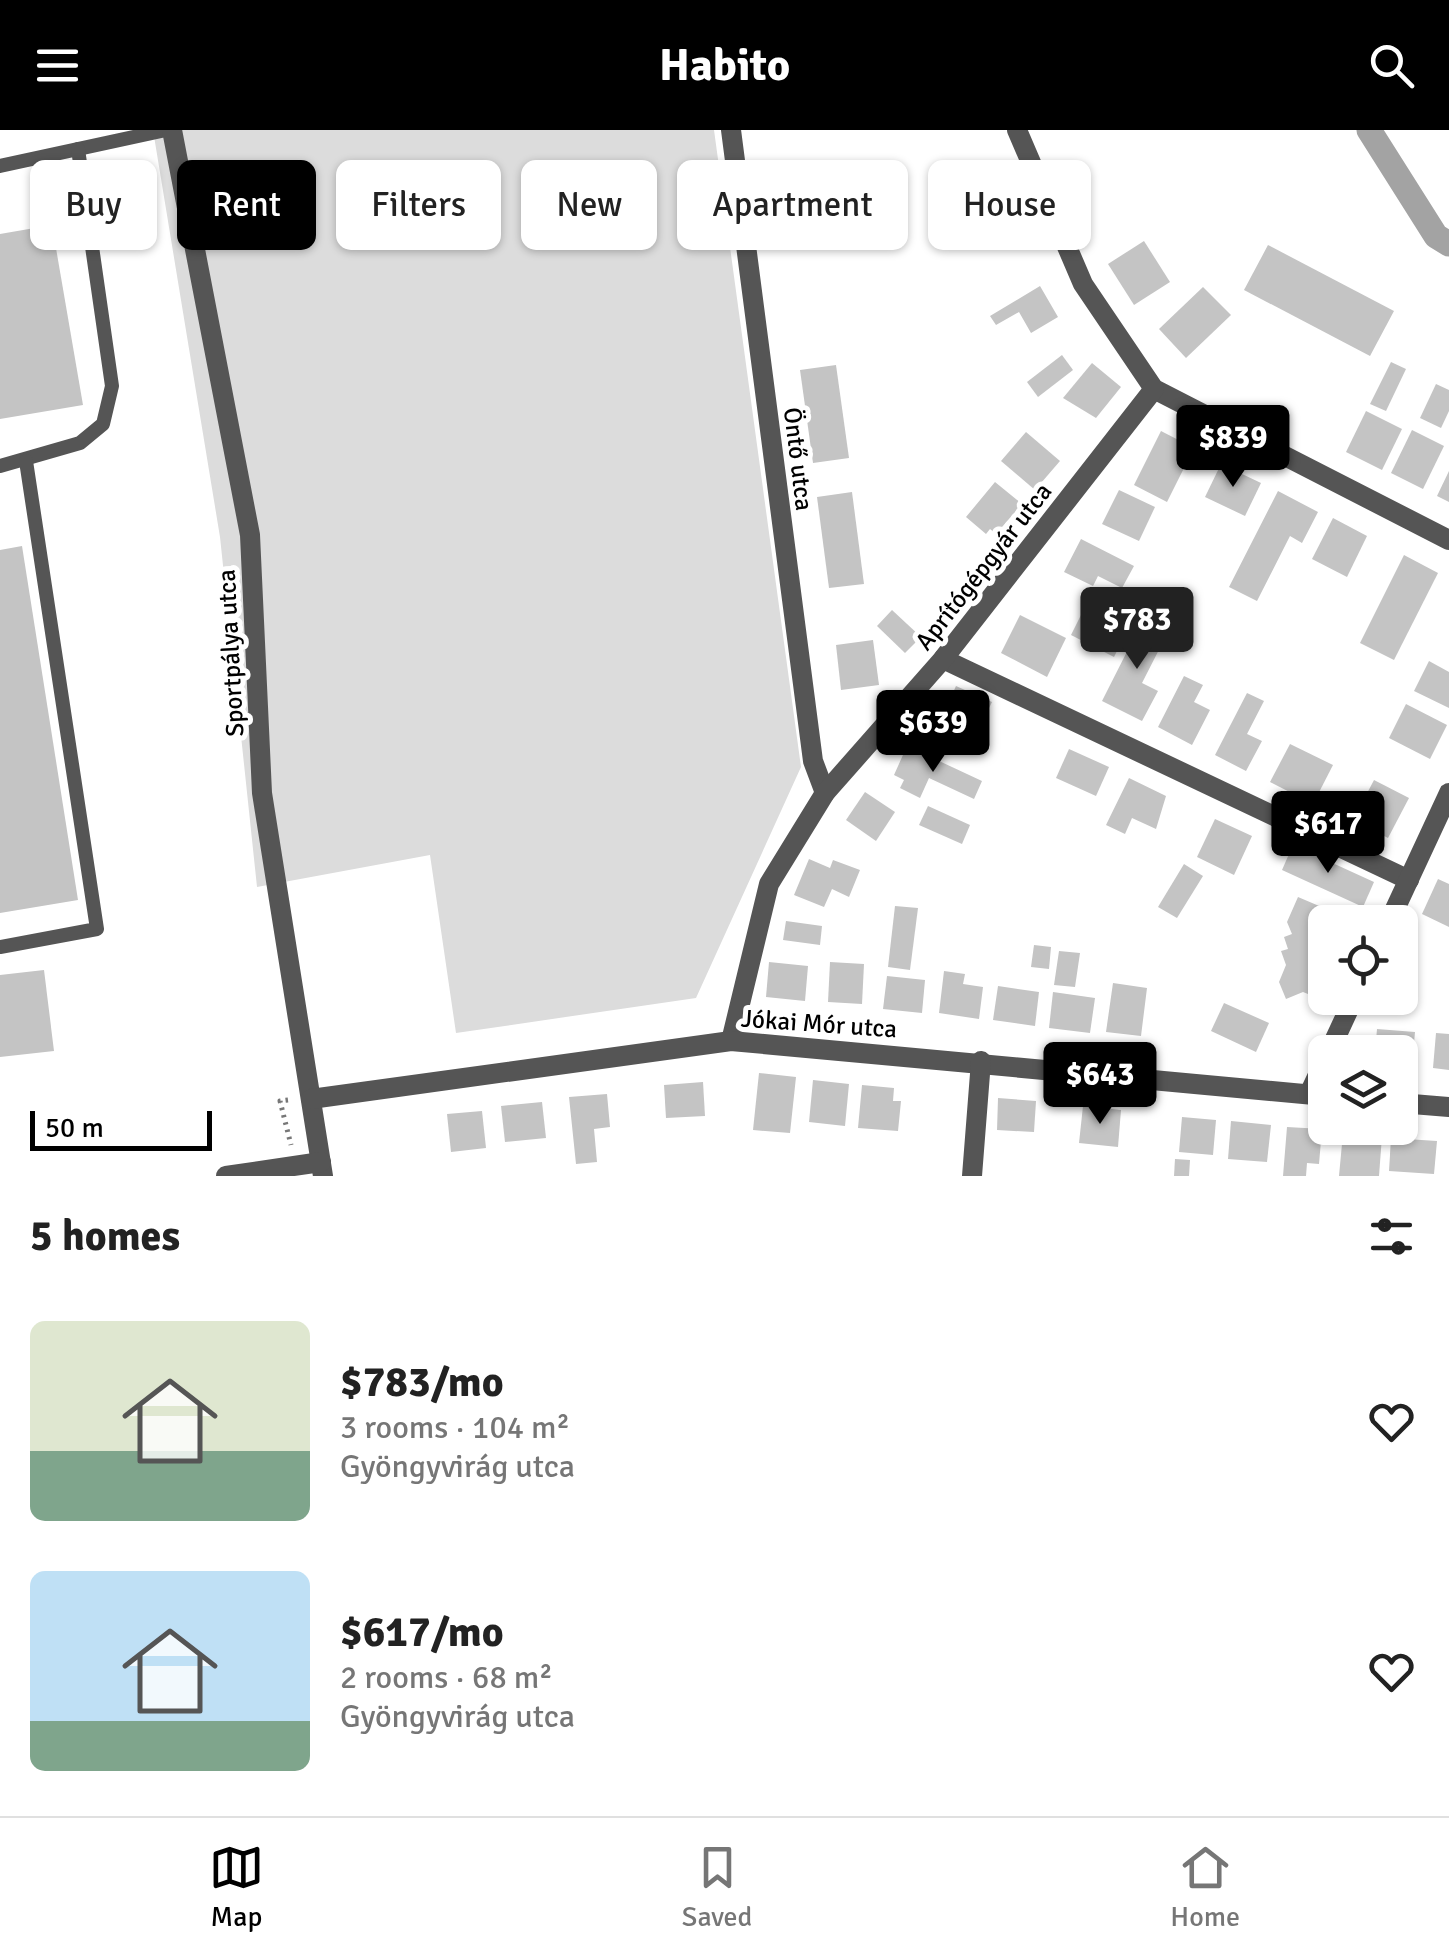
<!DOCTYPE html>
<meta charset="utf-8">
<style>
:root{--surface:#fff;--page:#f2f2f2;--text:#222;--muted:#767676;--line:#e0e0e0;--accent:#000}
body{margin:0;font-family:Signika,sans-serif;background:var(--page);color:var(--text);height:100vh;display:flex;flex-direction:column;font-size:38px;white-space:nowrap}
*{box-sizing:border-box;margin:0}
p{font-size:32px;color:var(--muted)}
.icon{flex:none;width:55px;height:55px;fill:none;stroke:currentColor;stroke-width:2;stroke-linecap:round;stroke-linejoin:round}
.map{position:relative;height:1046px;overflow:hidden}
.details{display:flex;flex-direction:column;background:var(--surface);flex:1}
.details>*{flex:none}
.hud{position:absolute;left:30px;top:30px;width:1390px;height:90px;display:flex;gap:20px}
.controls{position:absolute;left:1308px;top:775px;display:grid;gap:20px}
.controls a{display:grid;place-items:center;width:110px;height:110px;border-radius:15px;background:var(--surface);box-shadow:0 2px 8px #0004;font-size:50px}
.scale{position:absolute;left:30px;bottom:25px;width:182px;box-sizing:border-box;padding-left:10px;border:5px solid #000;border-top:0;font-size:28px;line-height:35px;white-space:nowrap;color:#000;-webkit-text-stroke:8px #fff;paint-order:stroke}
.price{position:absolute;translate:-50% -85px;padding:0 22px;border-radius:10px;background:var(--accent);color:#fff;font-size:32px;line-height:65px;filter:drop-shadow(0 2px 5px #0008)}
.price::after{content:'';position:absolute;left:50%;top:60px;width:30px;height:22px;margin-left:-15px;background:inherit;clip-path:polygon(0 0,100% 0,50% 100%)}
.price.current{background:#222;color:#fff}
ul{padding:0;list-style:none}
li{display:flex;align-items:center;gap:30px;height:250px;padding:0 30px}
li span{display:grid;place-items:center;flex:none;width:280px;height:200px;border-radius:15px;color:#555}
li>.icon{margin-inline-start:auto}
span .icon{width:120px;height:120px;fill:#fffc;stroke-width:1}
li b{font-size:42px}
h2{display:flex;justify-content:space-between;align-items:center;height:120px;padding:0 30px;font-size:42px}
.pill{padding:0 35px;border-radius:15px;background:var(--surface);box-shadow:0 2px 8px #0004;font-size:35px;line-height:90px}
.pill.current{background:var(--accent);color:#fff}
header{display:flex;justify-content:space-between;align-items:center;height:130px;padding:0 30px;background:var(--accent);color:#fff;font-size:45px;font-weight:700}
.tab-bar{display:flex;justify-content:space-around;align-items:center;height:140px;border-top:2px solid var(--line);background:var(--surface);font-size:28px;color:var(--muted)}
.tab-bar a{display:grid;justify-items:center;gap:5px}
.tab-bar .current{color:var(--accent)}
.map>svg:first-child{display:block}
.green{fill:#dcdcdc}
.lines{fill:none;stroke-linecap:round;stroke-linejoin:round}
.canal{stroke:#a3a3a3;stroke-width:25}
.building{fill:#c4c4c4}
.path{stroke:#777;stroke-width:5;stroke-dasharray:2.5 5;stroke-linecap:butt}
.service{stroke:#555;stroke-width:14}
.minor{stroke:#555;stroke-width:20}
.labels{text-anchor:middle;stroke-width:10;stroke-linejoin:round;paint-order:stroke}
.street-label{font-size:25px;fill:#000;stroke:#fff}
</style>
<header><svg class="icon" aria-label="menu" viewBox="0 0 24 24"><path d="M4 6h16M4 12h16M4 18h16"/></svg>Habito<svg class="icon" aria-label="search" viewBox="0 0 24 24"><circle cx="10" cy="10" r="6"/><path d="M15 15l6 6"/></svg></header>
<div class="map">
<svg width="1449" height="1046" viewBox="0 0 1449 1046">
<rect width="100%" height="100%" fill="#fff"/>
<!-- green -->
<path class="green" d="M153,0H714L801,637L696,868L456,903L430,725L257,757L220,407Z"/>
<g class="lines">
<!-- canal -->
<path class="canal" d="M1369,0L1436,106L1449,114"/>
</g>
<!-- building -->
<g class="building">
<path d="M52,95L83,275L0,289V104Z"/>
<path d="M1144,111L1170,152L1134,175L1108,134Z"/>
<path d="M1268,115L1394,181L1370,226L1244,160Z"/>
<path d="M1040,156L1058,187L1031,203L1019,182L996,195L990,186Z"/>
<path d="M1203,157L1231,185L1186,228L1159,199Z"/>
<path d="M1062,225L1073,240L1038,267L1027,252Z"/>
<path d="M1391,232L1406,239L1386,281L1370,274Z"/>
<path d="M1092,233L1121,257L1096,288L1063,268Z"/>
<path d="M836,235L849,328L813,333L800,240Z"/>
<path d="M1436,254L1449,260V281L1441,298L1420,288Z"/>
<path d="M1366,281L1402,299L1382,340L1346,322Z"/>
<path d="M1412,300L1444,316L1423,359L1391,343Z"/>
<path d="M1161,301L1194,318L1167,372L1134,355Z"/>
<path d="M1026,302L1060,331L1035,360L1001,331Z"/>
<path d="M1221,334L1261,353L1245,386L1205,367Z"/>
<path d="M1449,341V372L1437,366Z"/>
<path d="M995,352L1022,374L996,404L990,399L986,404L966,387Z"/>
<path d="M1119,360L1155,377L1139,411L1102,394Z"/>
<path d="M1278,361L1318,382L1302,413L1290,406L1257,471L1229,457Z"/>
<path d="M852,362L864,454L829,458L817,367Z"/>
<path d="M1333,388L1367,406L1347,447L1312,429Z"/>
<path d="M1081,409L1134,436L1122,458L1098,446L1093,456L1064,442Z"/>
<path d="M22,416L78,770L0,783V420Z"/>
<path d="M1404,425L1438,443L1394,530L1360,513Z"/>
<path d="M892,480L921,507L905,523L877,496Z"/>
<path d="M1083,481L1126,503L1114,527L1071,505Z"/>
<path d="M1020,485L1066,508L1047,547L1001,523Z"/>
<path d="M1144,488L1169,500L1142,553L1158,561L1142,591L1102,571Z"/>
<path d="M873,510L879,555L841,560L836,515Z"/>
<path d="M1429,531L1449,542V578L1414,561Z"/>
<path d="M1184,546L1203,555L1194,572L1210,580L1192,615L1158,597Z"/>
<path d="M956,556L992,572L967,623L950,615L956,603L938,595Z"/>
<path d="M1247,563L1264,571L1247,604L1262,611L1246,641L1215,625Z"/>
<path d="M1406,574L1447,595L1430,629L1389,608Z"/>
<path d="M1290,614L1333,635L1313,674L1270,652Z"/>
<path d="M907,616L982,651L974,669L929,648L920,668L900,658L904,650L894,645Z"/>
<path d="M1069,619L1109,637L1096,666L1056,648Z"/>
<path d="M1129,648L1166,666L1156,699L1132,688L1125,704L1106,695Z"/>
<path d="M1374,650L1409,668L1388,708L1353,690Z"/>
<path d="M865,662L895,682L876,711L846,690Z"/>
<path d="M928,676L970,695L962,714L919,695Z"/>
<path d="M1215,689L1252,706L1234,745L1197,727Z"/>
<path d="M1293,715L1374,752L1363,777L1282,740Z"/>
<path d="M809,729L830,738L833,730L860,740L849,767L832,759L824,777L794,765Z"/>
<path d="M1184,734L1203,746L1177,788L1158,777Z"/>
<path d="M1438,749L1449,754V797L1422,784Z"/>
<path d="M1298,767L1338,784L1334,792H1325V852L1318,868L1303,862L1286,869L1279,852L1286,835L1281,821L1288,819L1284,807L1292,804L1287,792Z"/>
<path d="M895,776L918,778L910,840L888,837Z"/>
<path d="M786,791L822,796L820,815L783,810Z"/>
<path d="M1034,815L1051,817L1049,839L1031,837Z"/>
<path d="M1059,821L1080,823L1075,857L1054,855Z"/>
<path d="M769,832L808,836L805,871L766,867Z"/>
<path d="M830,832L864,834L862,874L828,872Z"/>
<path d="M44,840L54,921L0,927V845Z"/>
<path d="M944,841L965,844L963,854L983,857L979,889L939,883Z"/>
<path d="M887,846L925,850L922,883L883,879Z"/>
<path d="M1113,853L1147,858L1141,906L1106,902Z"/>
<path d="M998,856L1039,862L1035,896L993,890Z"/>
<path d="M1053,862L1095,868L1090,903L1049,898Z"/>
<path d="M1224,873L1269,893L1256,922L1211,901Z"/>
<path d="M1377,899L1415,902L1412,936L1400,935V922H1375Z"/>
<path d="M1436,903L1449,904V940L1433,938Z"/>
<path d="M759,943L796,947L790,1003L753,1000Z"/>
<path d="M813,950L849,954L845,996L809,992Z"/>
<path d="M703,952L705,986L666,988L664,955Z"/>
<path d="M862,955L894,958L893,971H901L898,1001L858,998Z"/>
<path d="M607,964L610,997L594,999L597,1032L576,1034L569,967Z"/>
<path d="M998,968L1036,971L1034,1002L997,1000Z"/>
<path d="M542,972L546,1008L505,1012L501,976Z"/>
<path d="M1083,976L1121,980L1118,1017L1079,1013Z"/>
<path d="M482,981L486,1018L451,1022L447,984Z"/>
<path d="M1182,987L1216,990L1213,1025L1179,1022Z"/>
<path d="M1231,991L1271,995L1267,1032L1228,1029Z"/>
<path d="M1287,997L1322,999L1319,1034L1307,1033L1306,1046H1283Z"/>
<path d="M1343,1003L1382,1006L1379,1046H1339Z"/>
<path d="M1391,1008L1437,1011L1434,1044L1389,1041Z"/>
<path d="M1175,1029L1190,1030L1189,1046H1174Z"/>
</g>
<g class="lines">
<!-- path -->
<path class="path" d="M288,970L280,971L291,1015"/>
<!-- service -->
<g class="service">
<path d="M0,36L166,0"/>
<path d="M0,336L80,313L103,294L112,256L78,19"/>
<path d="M0,817L97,799L26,331"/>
</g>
<!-- minor -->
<g class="minor">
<path d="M172,0L250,405L262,663L323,1046"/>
<path d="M731,0L813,631L825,663"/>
<path d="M1017,0L1083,154L1154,259L1449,410"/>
<path d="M943,529L1409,750"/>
<path d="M1389,792L1449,663"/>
<path d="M731,911L769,754L825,663L943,529L1154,259"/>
<path d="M1329,922L1354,868"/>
<path d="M1309,964L1325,930"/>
<path d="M311,969L731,911L1325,966"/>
<path d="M1400,973L1449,977"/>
<path d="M226,1046L321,1032"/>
<path d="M972,1046L981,931"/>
</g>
</g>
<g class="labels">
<!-- street labels -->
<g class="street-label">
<text transform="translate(799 329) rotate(83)" y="9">Öntő utca</text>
<text transform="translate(983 436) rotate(-52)" y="9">Aprítógépgyár utca</text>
<text transform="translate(230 523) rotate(-93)" y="9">Sportpálya utca</text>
<text transform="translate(819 893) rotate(4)" y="9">Jókai Mór utca</text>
</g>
</g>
</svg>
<div class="controls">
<a><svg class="icon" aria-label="locate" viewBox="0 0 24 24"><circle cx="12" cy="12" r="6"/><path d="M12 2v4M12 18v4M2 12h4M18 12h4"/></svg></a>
<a><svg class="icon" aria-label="layers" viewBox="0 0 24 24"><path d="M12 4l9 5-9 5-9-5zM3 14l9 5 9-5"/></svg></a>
</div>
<div class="scale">50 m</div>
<b class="price" style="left:1233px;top:360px">$839</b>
<b class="price current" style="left:1137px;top:542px">$783</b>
<b class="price" style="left:933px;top:645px">$639</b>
<b class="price" style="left:1328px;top:746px">$617</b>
<b class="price" style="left:1100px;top:997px">$643</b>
<div class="hud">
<a class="pill">Buy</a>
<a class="pill current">Rent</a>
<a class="pill">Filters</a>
<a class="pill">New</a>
<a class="pill">Apartment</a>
<a class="pill">House</a>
</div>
</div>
<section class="details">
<h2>5 homes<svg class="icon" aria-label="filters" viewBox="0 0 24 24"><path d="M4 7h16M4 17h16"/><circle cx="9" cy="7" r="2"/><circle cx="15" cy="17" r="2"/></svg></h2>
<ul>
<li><span style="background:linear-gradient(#dfe7d0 65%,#7fa58c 0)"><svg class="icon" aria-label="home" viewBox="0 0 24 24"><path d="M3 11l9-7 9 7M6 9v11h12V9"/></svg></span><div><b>$783/mo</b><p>3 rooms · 104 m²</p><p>Gyöngyvirág utca</p></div><svg class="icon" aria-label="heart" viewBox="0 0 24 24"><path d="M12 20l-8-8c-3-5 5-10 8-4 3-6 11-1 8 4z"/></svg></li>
<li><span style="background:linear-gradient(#bfe0f5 75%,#7fa58c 0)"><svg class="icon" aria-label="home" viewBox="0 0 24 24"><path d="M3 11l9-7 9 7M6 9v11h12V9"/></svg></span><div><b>$617/mo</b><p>2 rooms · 68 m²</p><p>Gyöngyvirág utca</p></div><svg class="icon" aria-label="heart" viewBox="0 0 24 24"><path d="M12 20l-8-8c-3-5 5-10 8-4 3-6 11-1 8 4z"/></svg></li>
</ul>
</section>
<nav class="tab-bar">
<a class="current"><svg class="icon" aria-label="map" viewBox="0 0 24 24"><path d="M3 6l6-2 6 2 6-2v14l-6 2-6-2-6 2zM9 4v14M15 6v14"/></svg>Map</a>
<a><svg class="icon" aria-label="saved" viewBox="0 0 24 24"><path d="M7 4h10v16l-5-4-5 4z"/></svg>Saved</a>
<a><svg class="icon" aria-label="home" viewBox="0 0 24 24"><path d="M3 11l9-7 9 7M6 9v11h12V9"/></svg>Home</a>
</nav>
